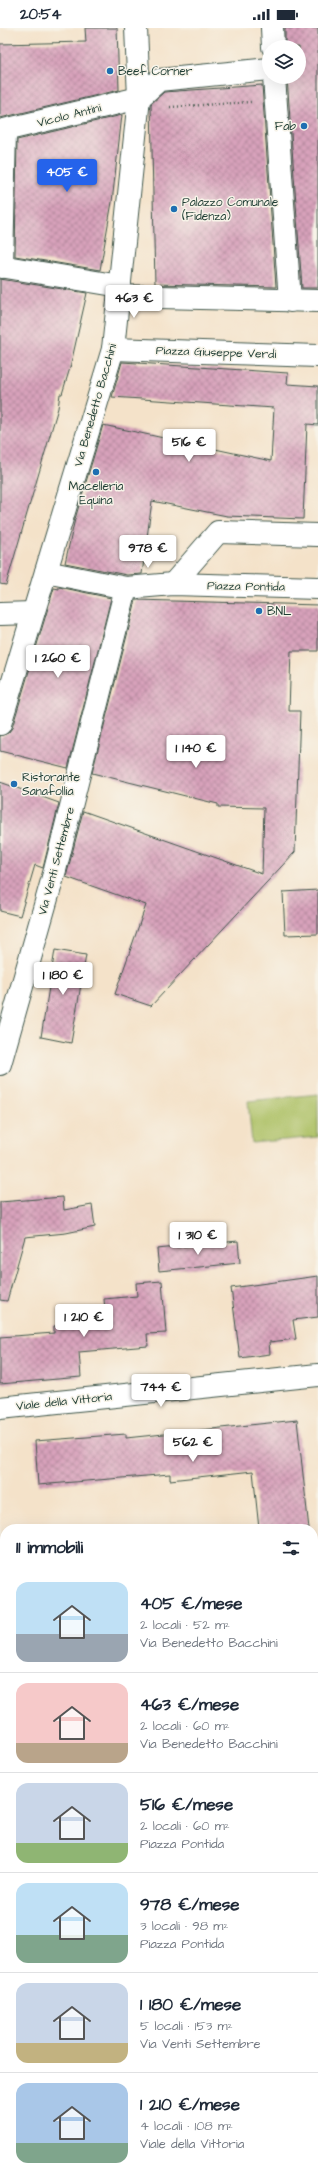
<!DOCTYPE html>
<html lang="it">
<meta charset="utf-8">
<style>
:root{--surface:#fff;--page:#f2f2f3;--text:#1f2937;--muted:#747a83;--line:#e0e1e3;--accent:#2563eb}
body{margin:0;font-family:"Architects Daughter",sans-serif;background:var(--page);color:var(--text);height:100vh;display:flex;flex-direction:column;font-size:15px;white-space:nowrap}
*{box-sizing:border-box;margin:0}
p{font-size:13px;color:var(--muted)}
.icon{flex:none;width:22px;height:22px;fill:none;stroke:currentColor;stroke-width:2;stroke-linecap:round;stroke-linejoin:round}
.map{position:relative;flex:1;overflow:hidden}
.drawer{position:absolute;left:0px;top:1496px;width:318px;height:656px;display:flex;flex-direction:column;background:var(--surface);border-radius:16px 16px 0 0;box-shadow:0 4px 16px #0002}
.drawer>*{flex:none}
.controls{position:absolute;left:262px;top:12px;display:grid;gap:8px}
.controls a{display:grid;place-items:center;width:44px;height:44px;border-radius:50%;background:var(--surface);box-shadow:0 4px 16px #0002;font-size:20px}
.price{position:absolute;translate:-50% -34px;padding:0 9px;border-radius:4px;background:#fff;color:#222;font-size:13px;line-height:26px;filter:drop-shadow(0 1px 2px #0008)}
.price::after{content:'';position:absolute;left:50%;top:24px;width:12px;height:9px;margin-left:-6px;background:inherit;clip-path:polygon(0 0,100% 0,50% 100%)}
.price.active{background:var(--accent);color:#fff}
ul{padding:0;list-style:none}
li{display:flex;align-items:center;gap:12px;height:100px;padding:0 16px}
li+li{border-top:1px solid var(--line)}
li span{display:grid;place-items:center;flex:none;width:112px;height:80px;border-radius:12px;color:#555}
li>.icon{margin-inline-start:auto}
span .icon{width:48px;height:48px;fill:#fffc;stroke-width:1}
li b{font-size:17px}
h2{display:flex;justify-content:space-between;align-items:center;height:48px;padding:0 16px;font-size:17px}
.status{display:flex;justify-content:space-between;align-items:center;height:28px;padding:0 20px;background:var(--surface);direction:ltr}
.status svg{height:11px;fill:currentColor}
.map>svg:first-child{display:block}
.pitch{fill:#acc064;stroke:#667e4c}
.building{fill:url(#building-cross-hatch)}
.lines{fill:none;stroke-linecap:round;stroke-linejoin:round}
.minor-casing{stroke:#3f564a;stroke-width:24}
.major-casing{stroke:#3f564a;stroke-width:24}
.path{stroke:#3f564a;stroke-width:2.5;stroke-dasharray:1 3;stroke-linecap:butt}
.minor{stroke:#fff;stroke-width:22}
.major{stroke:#f7c06c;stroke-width:22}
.poi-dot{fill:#1f6fb2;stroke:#f7f3e8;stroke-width:1.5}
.labels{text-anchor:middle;stroke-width:3;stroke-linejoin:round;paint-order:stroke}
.poi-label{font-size:12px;fill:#1f3d34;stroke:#f7f3e8;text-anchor:start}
.street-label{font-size:12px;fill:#1f3d34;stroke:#f7f3e8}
</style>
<div class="status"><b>20:54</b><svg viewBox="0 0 49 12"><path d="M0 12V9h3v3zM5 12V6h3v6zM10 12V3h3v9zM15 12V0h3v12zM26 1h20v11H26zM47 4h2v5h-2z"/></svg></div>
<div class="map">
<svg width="318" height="2152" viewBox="0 0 318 2152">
<defs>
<pattern id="building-cross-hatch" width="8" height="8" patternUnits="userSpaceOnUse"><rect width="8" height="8" fill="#d8a2bb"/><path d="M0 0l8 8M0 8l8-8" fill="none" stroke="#af8599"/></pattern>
</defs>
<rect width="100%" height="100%" fill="#f7f3e8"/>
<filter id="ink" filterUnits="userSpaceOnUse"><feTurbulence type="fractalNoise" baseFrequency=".025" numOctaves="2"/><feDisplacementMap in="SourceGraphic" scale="8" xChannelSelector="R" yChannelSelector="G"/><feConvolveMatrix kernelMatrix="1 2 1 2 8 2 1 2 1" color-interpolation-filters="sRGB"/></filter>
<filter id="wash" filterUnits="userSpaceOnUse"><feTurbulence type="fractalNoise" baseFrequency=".012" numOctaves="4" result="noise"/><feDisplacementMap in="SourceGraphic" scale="16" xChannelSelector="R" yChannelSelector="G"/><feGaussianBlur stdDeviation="0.9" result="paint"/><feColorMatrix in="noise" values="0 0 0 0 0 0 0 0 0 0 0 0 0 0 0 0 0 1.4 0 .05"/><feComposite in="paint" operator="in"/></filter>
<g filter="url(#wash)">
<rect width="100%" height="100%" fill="#f4e2c9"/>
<!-- pitch -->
<path class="pitch" d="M318,1066V1109L252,1115L248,1073Z"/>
<g id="blocks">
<!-- building -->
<g class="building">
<path d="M85,0H117L119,62L0,90V16L86,14Z"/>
<path d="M285,0H318V260H302L287,49H299V19H285Z"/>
<path d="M262,57L276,259L155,256L151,76L164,64Z"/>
<path d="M122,87L112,174L100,242L15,228L17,112Z"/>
<path d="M0,251L87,265L70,340L62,366H60L58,380L6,557L0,556Z"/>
<path d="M122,334L288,345L287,356L318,358V397L307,396L303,491L227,488L152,473L142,546L127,547L65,535L75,491L103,397L271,433L274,380L112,369Z"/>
<path d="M59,559L111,570L68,740L0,723V708L8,705L12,700L54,560L59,561Z"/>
<path d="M136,572L318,577V623H291L289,683H300L295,824L151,978L115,966L146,877L66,849L83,783L262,846L264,780L218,779V776L92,745Z"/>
<path d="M0,754L59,775L43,840L35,837L20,888L0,883Z"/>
<path d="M318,862V906L285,907L283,864Z"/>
<path d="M55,922L86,927L71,1015L41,1009Z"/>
<path d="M63,1169L64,1182L92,1177L95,1199L66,1205L25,1209L7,1273L0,1272V1174Z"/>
<path d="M238,1213L240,1235L159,1243L157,1221Z"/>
<path d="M318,1248V1289L293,1292L296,1311L269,1314L270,1326L240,1330L231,1260Z"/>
<path d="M162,1253L166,1305L147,1306L148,1318L79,1324L81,1349L0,1356V1309L54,1305V1298L106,1292L104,1271L137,1268L136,1255Z"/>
<path d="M297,1392L309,1501H259L253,1443L170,1452V1446L38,1457L35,1413L126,1406V1410Z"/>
</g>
</g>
</g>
<g filter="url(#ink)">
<use href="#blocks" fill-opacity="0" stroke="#3f564a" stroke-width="1"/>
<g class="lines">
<!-- minor casing -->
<g class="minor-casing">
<g id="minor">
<path d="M272,0L273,19"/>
<path d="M274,49L290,273"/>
<path d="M0,103L139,70L159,52L269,41"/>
<path d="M0,238L120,258"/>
<path d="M2,239L5,102"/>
<path d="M119,268L318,273"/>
<path d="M113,321L318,328"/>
<path d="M46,544L126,560L173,556L318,560"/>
<path d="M173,556L218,504L318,507"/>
<path d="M0,586L33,585"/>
<path d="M0,696L113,321L139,70L136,0"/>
<path d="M0,1036L55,842L126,560"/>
<path d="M0,1380L318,1347"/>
<path d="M313,1696L318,1695"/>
<path d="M0,1721H5"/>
</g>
</g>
<!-- major casing -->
<g class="major-casing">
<g id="major">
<path d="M313,1992L318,1990"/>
<path d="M0,2096L5,2095"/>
</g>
</g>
<!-- path -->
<g class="path">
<path d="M170,79L251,74"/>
<path d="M313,1731H318"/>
</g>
<!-- minor -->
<use href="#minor" class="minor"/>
<!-- major -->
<use href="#major" class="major"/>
</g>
</g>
<!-- markers -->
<g class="poi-dot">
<circle cx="110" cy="43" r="4"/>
<circle cx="304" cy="98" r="4"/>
<circle cx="174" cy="181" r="4"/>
<circle cx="96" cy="444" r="4"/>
<circle cx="259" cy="583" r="4"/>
<circle cx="14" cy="756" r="4"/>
</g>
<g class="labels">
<!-- poi labels -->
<g class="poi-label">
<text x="118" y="47">Beef Corner</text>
<text x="296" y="102" text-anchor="end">Fab</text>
<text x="182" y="178">Palazzo Comunale<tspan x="182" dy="14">(Fidenza)</tspan></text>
<text x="96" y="462" text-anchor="middle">Macelleria<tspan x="96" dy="14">Equina</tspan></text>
<text x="267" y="587">BNL</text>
<text x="22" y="753">Ristorante<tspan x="22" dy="14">Sanafollia</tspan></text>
</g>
<!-- street labels -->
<g class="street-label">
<text transform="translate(69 87) rotate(-14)" y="4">Vicolo Antini</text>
<text transform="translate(216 324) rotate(2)" y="4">Piazza Giuseppe Verdi</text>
<text transform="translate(95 377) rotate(-74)" y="4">Via Benedetto Bacchini</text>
<text transform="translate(246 558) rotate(1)" y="4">Piazza Pontida</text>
<text transform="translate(56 833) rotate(-75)" y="4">Via Venti Settembre</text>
<text transform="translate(64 1373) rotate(-6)" y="4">Viale della Vittoria</text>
</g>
</g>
</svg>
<div class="controls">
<a><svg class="icon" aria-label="layers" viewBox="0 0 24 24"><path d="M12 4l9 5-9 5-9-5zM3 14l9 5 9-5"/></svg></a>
</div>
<b class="price active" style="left:67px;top:165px">405 €</b>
<b class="price" style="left:134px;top:291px">463 €</b>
<b class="price" style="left:189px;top:435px">516 €</b>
<b class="price" style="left:148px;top:541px">978 €</b>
<b class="price" style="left:58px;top:651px">1 260 €</b>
<b class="price" style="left:196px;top:741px">1 140 €</b>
<b class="price" style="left:63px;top:968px">1 180 €</b>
<b class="price" style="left:198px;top:1228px">1 310 €</b>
<b class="price" style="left:84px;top:1310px">1 210 €</b>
<b class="price" style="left:161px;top:1380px">744 €</b>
<b class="price" style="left:193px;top:1435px">562 €</b>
<section class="drawer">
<h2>11 immobili<svg class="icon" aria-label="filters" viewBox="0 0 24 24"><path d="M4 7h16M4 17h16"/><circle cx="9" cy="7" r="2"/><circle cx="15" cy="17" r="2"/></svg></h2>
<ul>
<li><span style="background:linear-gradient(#bfe0f5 65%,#9aa5b1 0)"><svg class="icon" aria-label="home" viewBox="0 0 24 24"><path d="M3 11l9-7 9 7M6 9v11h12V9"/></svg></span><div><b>405 €/mese</b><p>2 locali · 52 m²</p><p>Via Benedetto Bacchini</p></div></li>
<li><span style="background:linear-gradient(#f6c9c9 75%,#b9a48a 0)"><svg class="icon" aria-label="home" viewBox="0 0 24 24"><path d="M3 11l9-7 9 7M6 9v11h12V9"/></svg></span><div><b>463 €/mese</b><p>2 locali · 60 m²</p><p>Via Benedetto Bacchini</p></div></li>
<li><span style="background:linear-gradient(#c9d6e8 75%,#8fb573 0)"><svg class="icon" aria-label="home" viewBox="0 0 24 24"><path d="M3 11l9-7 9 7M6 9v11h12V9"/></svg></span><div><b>516 €/mese</b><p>2 locali · 60 m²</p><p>Piazza Pontida</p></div></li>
<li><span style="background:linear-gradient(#bfe0f5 65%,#7fa58c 0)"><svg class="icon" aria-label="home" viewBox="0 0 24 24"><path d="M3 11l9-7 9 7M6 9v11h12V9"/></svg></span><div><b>978 €/mese</b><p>3 locali · 98 m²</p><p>Piazza Pontida</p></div></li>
<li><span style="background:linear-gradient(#c9d6e8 75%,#c2b280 0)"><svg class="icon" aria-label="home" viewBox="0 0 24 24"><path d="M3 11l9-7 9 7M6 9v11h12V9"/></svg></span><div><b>1 180 €/mese</b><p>5 locali · 153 m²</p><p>Via Venti Settembre</p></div></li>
<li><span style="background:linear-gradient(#a9c7e8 75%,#7fa58c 0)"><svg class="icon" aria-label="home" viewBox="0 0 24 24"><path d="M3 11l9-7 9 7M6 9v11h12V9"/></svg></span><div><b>1 210 €/mese</b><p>4 locali · 108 m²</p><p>Viale della Vittoria</p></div></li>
</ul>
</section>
</div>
